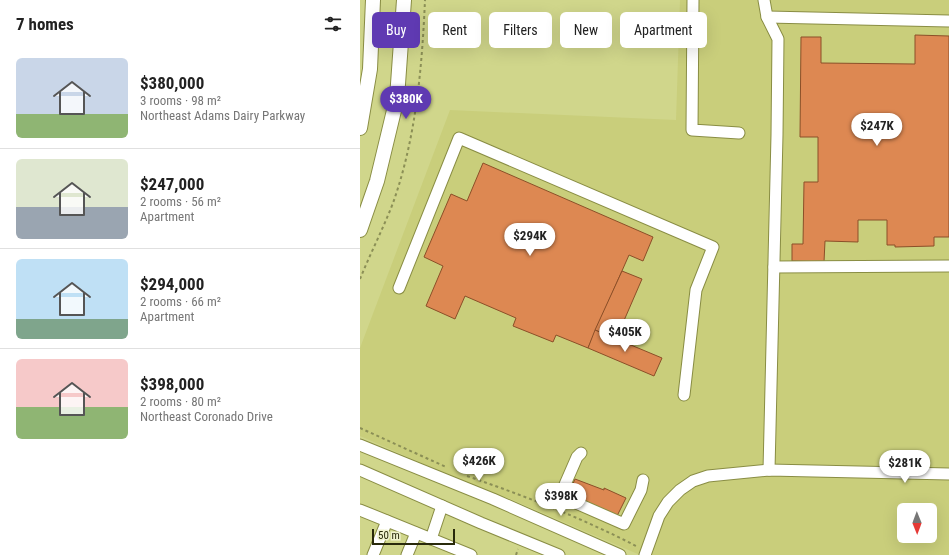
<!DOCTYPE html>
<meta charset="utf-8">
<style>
:root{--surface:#fff;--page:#f2f2f2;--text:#222;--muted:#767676;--line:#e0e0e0;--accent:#5f3ab2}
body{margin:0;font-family:"Roboto Condensed",sans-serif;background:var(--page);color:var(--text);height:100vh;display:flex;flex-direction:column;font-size:15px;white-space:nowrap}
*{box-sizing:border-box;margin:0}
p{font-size:13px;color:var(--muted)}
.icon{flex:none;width:22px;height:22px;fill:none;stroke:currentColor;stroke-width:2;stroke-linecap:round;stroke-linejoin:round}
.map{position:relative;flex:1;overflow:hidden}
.side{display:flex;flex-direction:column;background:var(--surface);width:360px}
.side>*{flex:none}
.guide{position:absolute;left:12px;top:12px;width:380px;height:36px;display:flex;gap:8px}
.needle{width:26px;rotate:179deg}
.fabs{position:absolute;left:537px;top:503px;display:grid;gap:8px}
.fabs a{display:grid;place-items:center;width:40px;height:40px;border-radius:6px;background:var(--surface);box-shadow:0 4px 16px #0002;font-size:20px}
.scale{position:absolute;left:12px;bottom:10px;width:83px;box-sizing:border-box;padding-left:4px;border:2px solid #292a0b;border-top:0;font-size:11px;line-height:14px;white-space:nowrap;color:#292a0b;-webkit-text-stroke:3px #f0f3cf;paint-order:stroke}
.price{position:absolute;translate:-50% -34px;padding:0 9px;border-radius:14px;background:#fff;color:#222;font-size:13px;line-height:26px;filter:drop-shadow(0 1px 2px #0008)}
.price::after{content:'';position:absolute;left:50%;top:24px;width:12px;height:9px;margin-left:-6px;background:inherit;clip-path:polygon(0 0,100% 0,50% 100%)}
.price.current{background:var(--accent);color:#fff}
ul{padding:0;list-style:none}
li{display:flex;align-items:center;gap:12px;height:100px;padding:0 16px}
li+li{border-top:1px solid var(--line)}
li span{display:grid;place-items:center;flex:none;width:112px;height:80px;border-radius:6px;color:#555}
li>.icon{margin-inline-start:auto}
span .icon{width:48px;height:48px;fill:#fffc;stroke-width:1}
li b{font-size:17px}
h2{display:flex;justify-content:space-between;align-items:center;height:48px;padding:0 16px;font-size:17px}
.tag{padding:0 14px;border-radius:6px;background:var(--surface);box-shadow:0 4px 16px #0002;font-size:14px;line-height:36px}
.tag.current{background:var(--accent);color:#fff}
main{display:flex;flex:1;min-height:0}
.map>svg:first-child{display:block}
.built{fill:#c9ce7b;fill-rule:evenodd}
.building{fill:#dd8852;stroke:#8b4f28}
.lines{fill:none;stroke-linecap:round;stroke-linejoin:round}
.minor-casing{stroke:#898d44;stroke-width:13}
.major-casing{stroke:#898d44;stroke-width:16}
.path{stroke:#8b8f56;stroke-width:2;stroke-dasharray:3 3;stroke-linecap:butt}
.minor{stroke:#fff;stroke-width:11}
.major{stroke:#fff;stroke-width:14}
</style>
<main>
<section class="side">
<h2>7 homes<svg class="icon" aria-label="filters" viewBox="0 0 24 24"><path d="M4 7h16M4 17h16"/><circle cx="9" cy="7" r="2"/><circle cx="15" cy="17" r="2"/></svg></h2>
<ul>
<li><span style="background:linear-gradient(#c9d6e8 70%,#8fb573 0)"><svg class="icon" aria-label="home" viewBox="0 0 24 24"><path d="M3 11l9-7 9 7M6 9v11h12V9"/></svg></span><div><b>$380,000</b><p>3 rooms · 98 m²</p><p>Northeast Adams Dairy Parkway</p></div></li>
<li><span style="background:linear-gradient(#dfe7d0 60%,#9aa5b1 0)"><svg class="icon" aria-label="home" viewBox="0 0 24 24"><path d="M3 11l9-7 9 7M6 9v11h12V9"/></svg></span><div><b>$247,000</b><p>2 rooms · 56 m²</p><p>Apartment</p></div></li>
<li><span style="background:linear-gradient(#bfe0f5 75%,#7fa58c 0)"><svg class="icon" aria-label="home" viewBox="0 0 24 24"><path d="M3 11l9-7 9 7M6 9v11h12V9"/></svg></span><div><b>$294,000</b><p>2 rooms · 66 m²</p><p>Apartment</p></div></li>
<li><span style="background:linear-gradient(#f6c9c9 60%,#8fb573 0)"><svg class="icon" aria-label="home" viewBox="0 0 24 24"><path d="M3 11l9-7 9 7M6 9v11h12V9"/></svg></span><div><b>$398,000</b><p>2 rooms · 80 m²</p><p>Northeast Coronado Drive</p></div></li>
</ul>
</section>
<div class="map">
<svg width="589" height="555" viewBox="0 0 589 555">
<rect width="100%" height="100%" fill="#d0d68b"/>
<!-- built -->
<path class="built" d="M320,0H589V555H280L153,500L107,483L0,436V348L90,110L316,120ZM544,510H570V536H544Z"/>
<!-- building -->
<g class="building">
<path d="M555,35L589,36V237H574V246L535,247V245H527V220H498V242L465,241L464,262L432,261V244H443L444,182H458V137H440L441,37H461V63L555,64Z"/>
<path d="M123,163L293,237L283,261L269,255L228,348L196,335L193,342L153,326L156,318L105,296L95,319L66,306L83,266L64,257L91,194L107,201Z"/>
<path d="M262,271L282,279L256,339L235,330Z"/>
<path d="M235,330L302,358L294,376L228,348Z"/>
<path d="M215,479L244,490V488L266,498L256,518L207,497Z"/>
</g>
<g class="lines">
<!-- minor casing -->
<g class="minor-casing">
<g id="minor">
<path d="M333,0L332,130L379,133"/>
<path d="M404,0L407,17L418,39L417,135L409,470"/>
<path d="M407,17L589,21"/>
<path d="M414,267L589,266"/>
<path d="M39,288L99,138L353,247L336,290L324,395"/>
<path d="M0,445L133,499L260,555"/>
<path d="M221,453L217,457L200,496L264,524L281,490L283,480"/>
<path d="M0,470L121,523L199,555"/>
<path d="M0,510L111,555"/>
<path d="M71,539L82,506"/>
<path d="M13,555L27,521"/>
<path d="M47,555L56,533"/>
<path d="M285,555L299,516L308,502L320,490L333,481L348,476L409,470L589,474"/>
</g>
</g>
<!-- major casing -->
<g class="major-casing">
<g id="major">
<path d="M0,128L10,69L13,0"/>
<path d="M0,230L17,181L37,98L44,0"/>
</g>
</g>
<!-- path -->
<g class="path">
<path d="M0,279C10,254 23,229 33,203C56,138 62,68 65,0"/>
<path d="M0,428L86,467"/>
<path d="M107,476C165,496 222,518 276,546"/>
<path d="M156,555L158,549"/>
</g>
<!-- minor -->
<use href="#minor" class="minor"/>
<!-- major -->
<use href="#major" class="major"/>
</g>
</svg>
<div class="fabs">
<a><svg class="needle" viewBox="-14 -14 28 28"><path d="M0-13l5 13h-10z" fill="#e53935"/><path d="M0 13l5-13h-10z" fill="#767676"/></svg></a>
</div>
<div class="scale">50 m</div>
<b class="price current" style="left:46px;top:120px">$380K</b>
<b class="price" style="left:517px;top:147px">$247K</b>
<b class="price" style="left:170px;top:257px">$294K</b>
<b class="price" style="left:265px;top:353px">$405K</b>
<b class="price" style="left:119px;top:482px">$426K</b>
<b class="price" style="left:545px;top:484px">$281K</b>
<b class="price" style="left:201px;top:517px">$398K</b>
<div class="guide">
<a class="tag current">Buy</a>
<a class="tag">Rent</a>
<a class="tag">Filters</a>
<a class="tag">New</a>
<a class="tag">Apartment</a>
</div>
</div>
</main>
